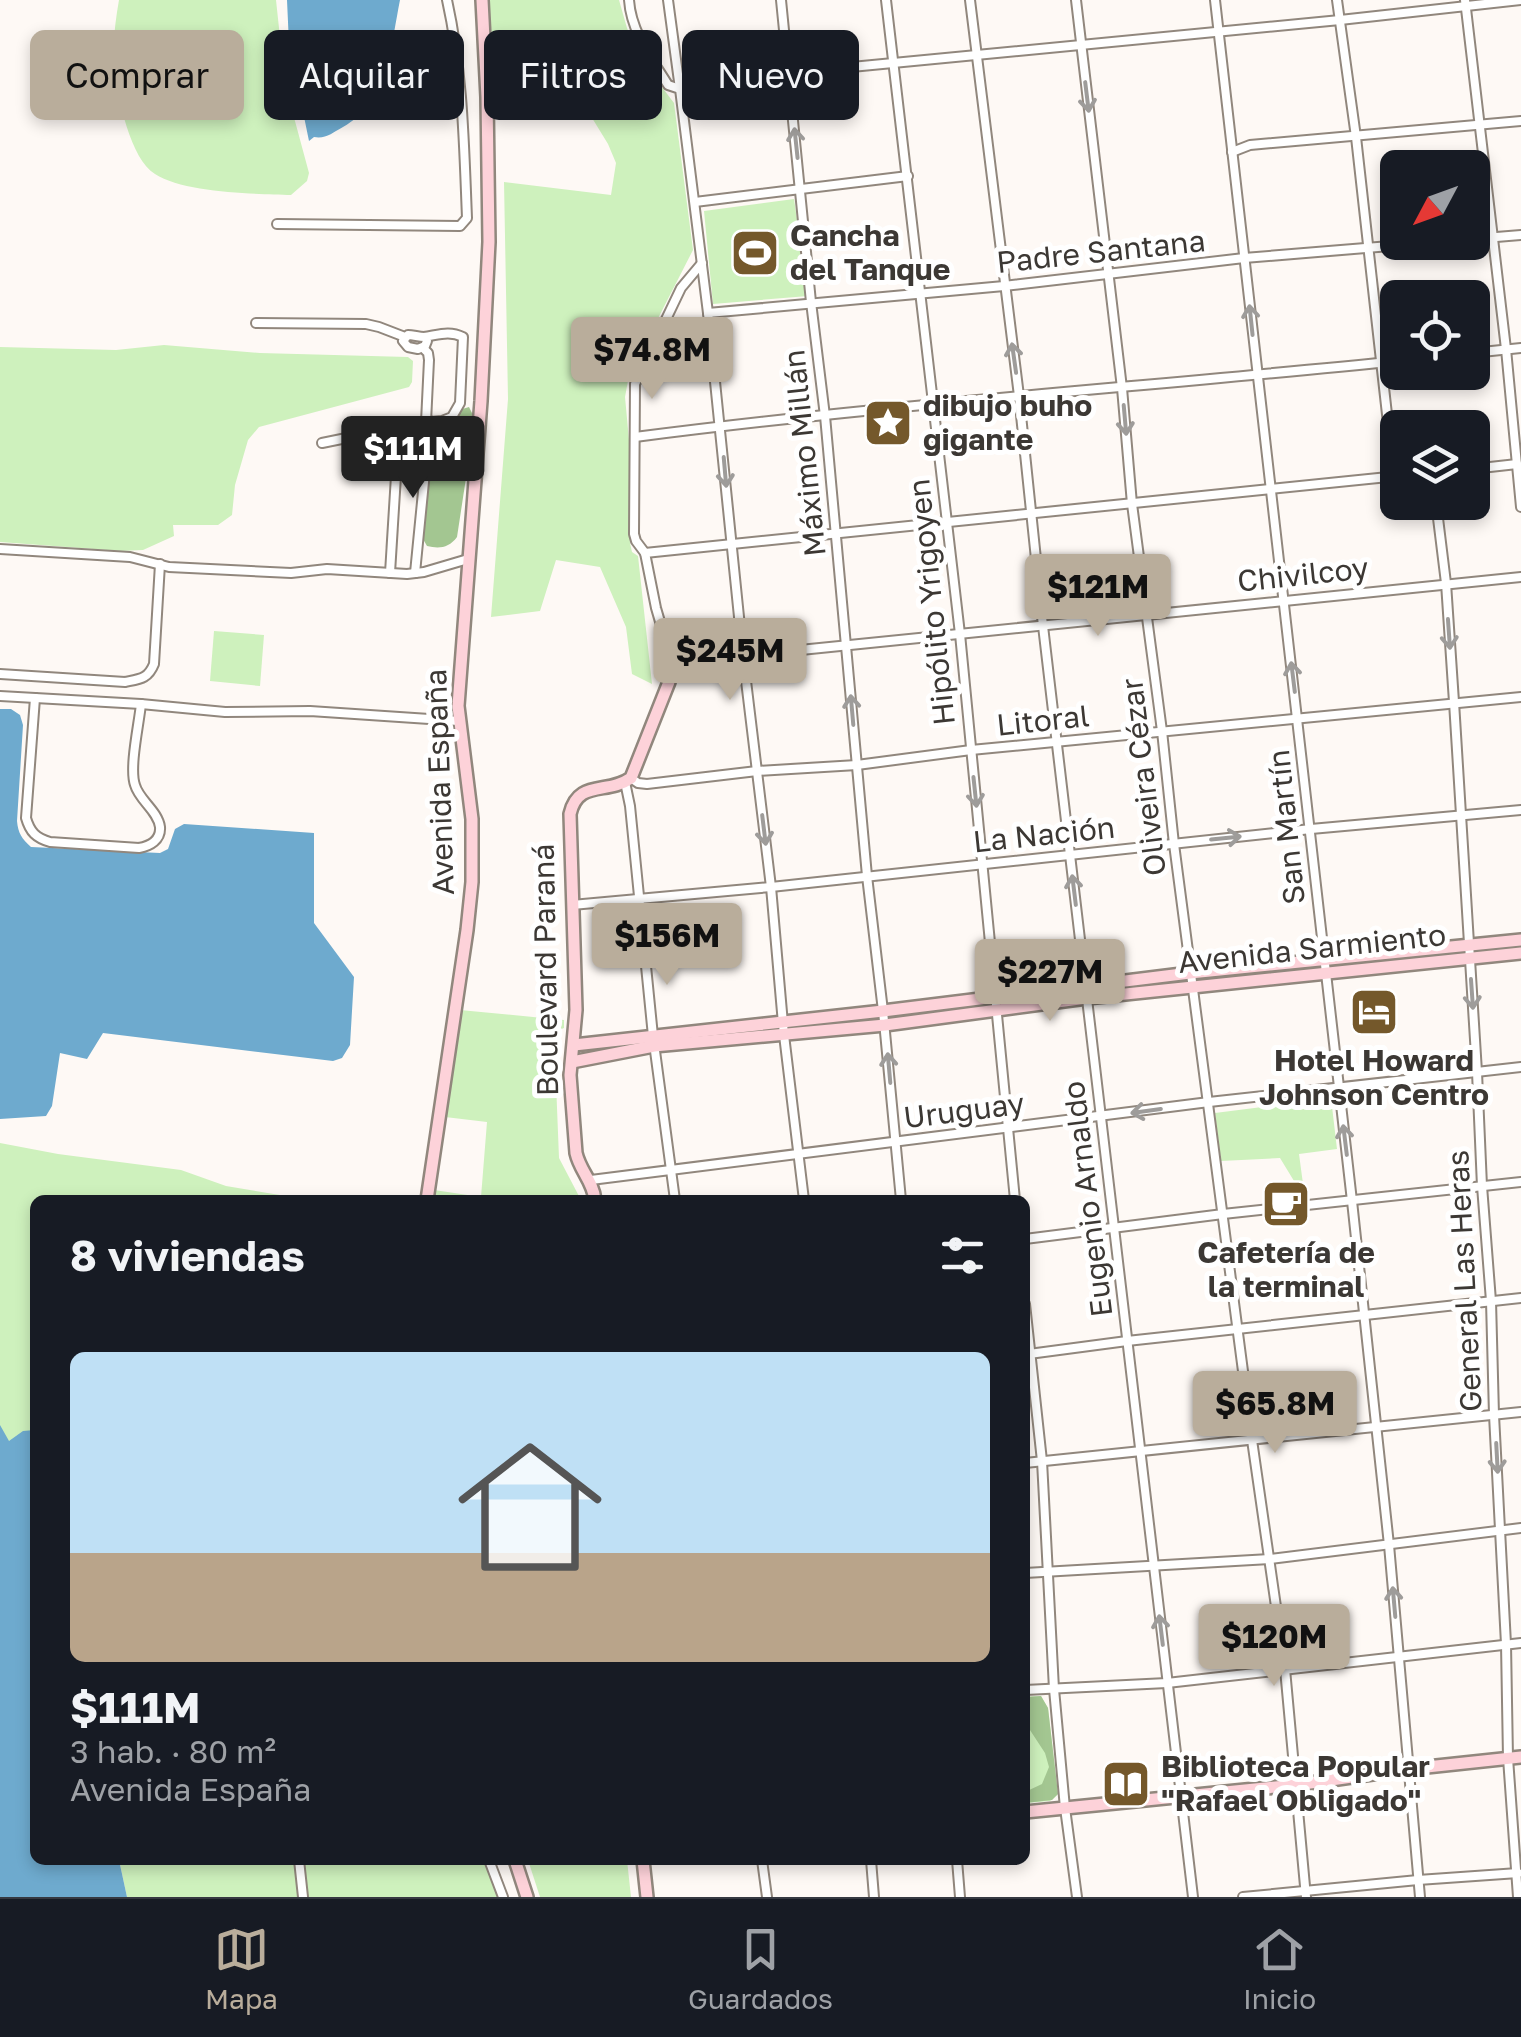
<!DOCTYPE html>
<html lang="es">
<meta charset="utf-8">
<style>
:root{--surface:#171b24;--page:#20242c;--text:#f1f3f6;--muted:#9ea1a6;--line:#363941;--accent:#b9ad9b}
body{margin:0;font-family:"Golos Text",sans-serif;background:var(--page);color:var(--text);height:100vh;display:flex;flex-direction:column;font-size:38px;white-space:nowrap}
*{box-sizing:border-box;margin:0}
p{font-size:32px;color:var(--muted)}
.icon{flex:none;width:55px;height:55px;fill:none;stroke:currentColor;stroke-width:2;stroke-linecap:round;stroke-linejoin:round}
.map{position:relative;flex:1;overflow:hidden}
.sheet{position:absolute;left:30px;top:1195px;width:1000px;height:670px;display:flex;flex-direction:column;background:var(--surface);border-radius:15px;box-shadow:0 5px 15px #0003}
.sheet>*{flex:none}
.top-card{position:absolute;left:30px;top:30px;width:1000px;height:90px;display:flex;gap:20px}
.needle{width:65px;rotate:229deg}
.controls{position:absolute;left:1380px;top:150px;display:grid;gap:20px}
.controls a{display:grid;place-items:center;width:110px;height:110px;border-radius:15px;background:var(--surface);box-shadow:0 5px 15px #0003;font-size:50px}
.price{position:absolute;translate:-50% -85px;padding:0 22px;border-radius:10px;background:var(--accent);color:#111;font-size:32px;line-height:65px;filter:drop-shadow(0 2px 5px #0008)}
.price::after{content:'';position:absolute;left:50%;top:60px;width:30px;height:22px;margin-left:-15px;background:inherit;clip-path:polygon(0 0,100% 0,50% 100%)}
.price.active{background:#222;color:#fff}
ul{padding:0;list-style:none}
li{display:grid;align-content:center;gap:20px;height:530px;padding:0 40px}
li+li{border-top:2px solid var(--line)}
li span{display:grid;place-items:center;height:310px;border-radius:15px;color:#555}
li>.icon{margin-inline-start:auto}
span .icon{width:180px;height:180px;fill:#fffc;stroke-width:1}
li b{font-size:42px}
h2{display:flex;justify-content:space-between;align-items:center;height:120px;padding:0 40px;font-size:42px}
.pill{padding:0 35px;border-radius:15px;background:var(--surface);box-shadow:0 5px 15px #0003;font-size:35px;line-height:90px}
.pill.active{background:var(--accent);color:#111}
.menu{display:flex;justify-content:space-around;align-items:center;height:140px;border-top:2px solid var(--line);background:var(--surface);font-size:28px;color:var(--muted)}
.menu a{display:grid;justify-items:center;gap:5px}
.menu .active{color:var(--accent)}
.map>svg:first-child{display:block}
.green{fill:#cef1bd}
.forest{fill:#a3c691}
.water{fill:#6eaace}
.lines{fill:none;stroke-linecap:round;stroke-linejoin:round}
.street-casing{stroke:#91877d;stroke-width:12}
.secondary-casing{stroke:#91877d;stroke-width:16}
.street{stroke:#fff;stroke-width:8}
.secondary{stroke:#fdd2d9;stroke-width:11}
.oneway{stroke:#9e9c9a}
.labels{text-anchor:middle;stroke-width:10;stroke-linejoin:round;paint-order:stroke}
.poi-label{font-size:30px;font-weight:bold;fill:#3c3834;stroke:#fff;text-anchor:start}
.street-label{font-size:30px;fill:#3c3834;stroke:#fff}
</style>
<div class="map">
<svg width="1521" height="1897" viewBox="0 0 1521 1897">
<rect width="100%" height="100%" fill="#fef9f5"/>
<!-- green -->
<g class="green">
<path d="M119,0H276L285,84L309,173L307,181L291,195C256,194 184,193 155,174C131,160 117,97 115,69C112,46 115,23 119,0Z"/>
<path d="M488,0H619L627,28L639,57L674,103L693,250L629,375L625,397L629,440L630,543L632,552L638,556L652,684L632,674L626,627L600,567L556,560L540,611L491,617L508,399L504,182L611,195L616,163L608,144L589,113L529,82L517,93L499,102Z"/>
<path d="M794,199L808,296L713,304L704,211Z"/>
<path d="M164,345L260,353L408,357L413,361L412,382L409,387L259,427L248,440L235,485L232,515L218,525H173L174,536L143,550L120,551L0,542V347L116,350Z"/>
<path d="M214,631L264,635L260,686L210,681Z"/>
<path d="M460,1010L564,1020V1028L554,1032L559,1158L581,1200H432L434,1190L481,1197L487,1122L445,1117Z"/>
<path d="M1331,1098L1337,1149L1299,1154L1305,1199L1280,1158L1221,1161L1215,1113Z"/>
<path d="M0,1143L58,1154L181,1170L226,1186L310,1200H35V1443L0,1452Z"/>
<path d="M1041,1696L1048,1708L1058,1794L1050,1801L1025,1803V1697Z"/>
<path d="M119,1860H486L501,1897H127Z"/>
<path d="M528,1860H627L631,1897H540Z"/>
</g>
<!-- forest -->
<g class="forest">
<path d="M469,407L475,419L457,537C449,548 439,549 427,546L419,532L422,459C435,440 449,446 463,432L457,419L459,410Z"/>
<path d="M1041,1696L1048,1708L1058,1794L1052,1800L1025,1803V1792L1042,1784L1049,1767L1045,1753L1028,1727L1030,1720L1025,1717V1697Z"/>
</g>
<!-- water -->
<g class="water">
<path d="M287,0H400C391,45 387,103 343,127C332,133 326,139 314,137L309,141L289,44Z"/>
<path d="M0,709H11L20,715L23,725L17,821C18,833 22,839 31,847L160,853L168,849L175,829L184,824L314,833V923L354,977L350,1045L342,1058L333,1061L103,1033L87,1059L60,1053L52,1106L46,1116L0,1119Z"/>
<path d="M0,1425L9,1441L23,1431L35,1430V1860H119L127,1897H0Z"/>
</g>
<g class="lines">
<!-- street casing -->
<g class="street-casing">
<g id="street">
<path d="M629,0C631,32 652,59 668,85L680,89L708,313L743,656L771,887L784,1035L804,1200"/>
<path d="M668,0L680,89L789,73L1340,20L1521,0"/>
<path d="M781,0L811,302L825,416L867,876L883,1011L901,1200"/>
<path d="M886,0L960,634L1015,1200"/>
<path d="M970,0L1019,396L1043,626L1193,1897"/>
<path d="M1076,0L1122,388L1132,504L1162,731L1174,844L1252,1440L1285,1669L1306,1897"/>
<path d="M1215,0L1352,1201L1389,1545L1420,1897"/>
<path d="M1337,0L1356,137L1394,477"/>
<path d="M1465,0L1506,349L1521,507"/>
<path d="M1232,152L1250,145L1521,121"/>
<path d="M695,202L908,176"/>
<path d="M277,224L460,226L467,218C464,145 463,72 447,0"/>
<path d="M1472,239L1521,235"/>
<path d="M702,263L681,288L635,384L634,534L636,541L645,553L656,608L672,663L1521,577"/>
<path d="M708,313L1004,286L1244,258L1439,242"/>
<path d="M256,323L366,324L379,327L405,337"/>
<path d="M423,348L428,353L429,360L426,422"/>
<path d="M1472,353L1521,348"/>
<path d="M635,437C889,404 1144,387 1398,361"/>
<path d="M322,443L420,423L442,421L452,417L460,403L463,337C449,330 438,335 424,337C419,337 413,335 408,335L403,341L408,347L418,349L425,346L427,341L425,337"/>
<path d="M1472,469L1517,464"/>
<path d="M1436,502L1446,583L1454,702L1477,1072L1482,1186L1491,1301L1494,1415L1506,1644L1508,1758L1518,1897"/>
<path d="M0,549L130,557L169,567L291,573L327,569L407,574L424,572L468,559"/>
<path d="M645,553L1398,476"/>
<path d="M390,573L399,427"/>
<path d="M415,573L430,421"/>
<path d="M0,674L125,682C140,679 148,679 154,664L160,564"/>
<path d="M0,696L141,704L225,712L310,711L459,721"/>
<path d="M35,698L26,818C30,832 36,838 50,842L139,848C150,846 161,840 160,827C158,811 139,800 135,785C129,768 139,724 141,704"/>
<path d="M631,778L638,783L647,784L757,771L857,765L971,750L1521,697"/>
<path d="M625,782L630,806L653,1036L675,1200"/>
<path d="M572,905L771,887L1311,829L1521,810"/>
<path d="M591,1180L1209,1102L1521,1067"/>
<path d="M1025,1239L1223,1214L1521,1182"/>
<path d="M1025,1304L1042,1461L1054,1689L1065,1808L1077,1897"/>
<path d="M1029,1354L1127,1341L1521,1298"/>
<path d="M1025,1463L1521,1412"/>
<path d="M1025,1573L1270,1559L1521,1528"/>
<path d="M1025,1690L1167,1683L1521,1643"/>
<path d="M299,1860L303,1897"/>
<path d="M489,1860L503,1897"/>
<path d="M762,1860L767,1897"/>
<path d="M871,1860L874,1897"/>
<path d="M957,1860L960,1897"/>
<path d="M1243,1897L1418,1880L1518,1873"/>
</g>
</g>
<!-- secondary casing -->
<g class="secondary-casing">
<g id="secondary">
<path d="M574,1045L883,1011L1190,973L1521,940"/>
<path d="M572,1062L654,1046L885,1025L1087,998L1521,953"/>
<path d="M427,1200L467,930L472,882V819L458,706L481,401L489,242L487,97L482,0"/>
<path d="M595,1200C593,1181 580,1171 576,1153L570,1075L576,1010L570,814C578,779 607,795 631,778L669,682L672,663"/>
<path d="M1025,1812L1296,1785L1408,1769L1521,1757"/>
<path d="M515,1860L527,1897"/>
<path d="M643,1860L647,1897"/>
</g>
</g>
<!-- street -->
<use href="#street" class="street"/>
<!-- secondary -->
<use href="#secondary" class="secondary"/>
</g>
<!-- one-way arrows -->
<defs><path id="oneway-shaft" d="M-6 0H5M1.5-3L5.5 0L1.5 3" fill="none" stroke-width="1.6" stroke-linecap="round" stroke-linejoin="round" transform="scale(2.5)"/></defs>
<g class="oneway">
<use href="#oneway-shaft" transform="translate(1087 97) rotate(83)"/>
<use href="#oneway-shaft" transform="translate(796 143) rotate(-96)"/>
<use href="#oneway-shaft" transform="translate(1251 320) rotate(-96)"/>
<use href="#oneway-shaft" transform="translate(1014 358) rotate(-98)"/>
<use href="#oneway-shaft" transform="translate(1125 420) rotate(85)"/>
<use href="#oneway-shaft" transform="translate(725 472) rotate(85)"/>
<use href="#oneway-shaft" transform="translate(1449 634) rotate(86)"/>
<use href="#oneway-shaft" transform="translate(1293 677) rotate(-97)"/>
<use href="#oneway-shaft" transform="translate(852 710) rotate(-95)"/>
<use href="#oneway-shaft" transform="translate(975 792) rotate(84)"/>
<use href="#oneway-shaft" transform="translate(764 830) rotate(83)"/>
<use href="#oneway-shaft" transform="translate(1226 838) rotate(-6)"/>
<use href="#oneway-shaft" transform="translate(1074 890) rotate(-97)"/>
<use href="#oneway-shaft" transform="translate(1472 994) rotate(86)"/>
<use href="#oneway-shaft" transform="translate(889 1068) rotate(-95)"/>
<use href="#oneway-shaft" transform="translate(1146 1111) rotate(172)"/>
<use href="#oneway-shaft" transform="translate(1345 1140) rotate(-97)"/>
<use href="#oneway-shaft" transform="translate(1497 1458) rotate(87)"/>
<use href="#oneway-shaft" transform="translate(1394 1602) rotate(-95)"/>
<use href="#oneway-shaft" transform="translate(1161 1630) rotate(-97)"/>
</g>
<!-- icons -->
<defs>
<g id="stadium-square" transform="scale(2.5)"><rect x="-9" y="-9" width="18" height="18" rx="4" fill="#74582b" stroke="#fff"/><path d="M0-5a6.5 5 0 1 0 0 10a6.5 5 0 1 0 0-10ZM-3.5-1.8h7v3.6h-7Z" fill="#fff"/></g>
<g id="sight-square" transform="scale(2.5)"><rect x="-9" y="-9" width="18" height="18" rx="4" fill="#74582b" stroke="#fff"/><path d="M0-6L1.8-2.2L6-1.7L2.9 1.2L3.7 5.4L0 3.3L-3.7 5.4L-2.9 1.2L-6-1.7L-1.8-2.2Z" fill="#fff"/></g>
<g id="hotel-square" transform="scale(2.5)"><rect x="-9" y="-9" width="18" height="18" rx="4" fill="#74582b" stroke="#fff"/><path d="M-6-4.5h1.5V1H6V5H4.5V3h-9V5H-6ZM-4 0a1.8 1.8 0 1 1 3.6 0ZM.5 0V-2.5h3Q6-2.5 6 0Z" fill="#fff"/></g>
<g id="cafe-square" transform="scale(2.5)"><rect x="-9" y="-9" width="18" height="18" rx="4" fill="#74582b" stroke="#fff"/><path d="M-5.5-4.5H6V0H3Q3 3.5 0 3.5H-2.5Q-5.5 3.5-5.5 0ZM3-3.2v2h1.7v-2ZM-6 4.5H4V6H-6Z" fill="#fff"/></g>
<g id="library-square" transform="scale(2.5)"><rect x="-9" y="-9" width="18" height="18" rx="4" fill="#74582b" stroke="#fff"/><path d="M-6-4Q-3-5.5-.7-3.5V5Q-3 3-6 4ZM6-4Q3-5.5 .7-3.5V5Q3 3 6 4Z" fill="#fff"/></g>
</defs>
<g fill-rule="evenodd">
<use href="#stadium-square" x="755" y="253"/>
<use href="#sight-square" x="888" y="423"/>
<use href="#hotel-square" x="1374" y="1012"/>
<use href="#cafe-square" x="1286" y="1204"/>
<use href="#library-square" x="1126" y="1784"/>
</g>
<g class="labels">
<!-- poi labels -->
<g class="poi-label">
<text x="790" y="246">Cancha<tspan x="790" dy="34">del Tanque</tspan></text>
<text x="923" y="416">dibujo buho<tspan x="923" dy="34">gigante</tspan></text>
<text x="1374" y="1071" text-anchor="middle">Hotel Howard<tspan x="1374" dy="34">Johnson Centro</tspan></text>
<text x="1286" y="1263" text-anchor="middle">Cafetería de<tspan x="1286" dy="34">la terminal</tspan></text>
<text x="1161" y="1777">Biblioteca Popular<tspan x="1161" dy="34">"Rafael Obligado"</tspan></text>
</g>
<!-- street labels -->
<g class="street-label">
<text transform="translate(1101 252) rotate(-6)" y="10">Padre Santana</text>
<text transform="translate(805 453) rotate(-96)" y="10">Máximo Millán</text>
<text transform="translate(1303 575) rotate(-6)" y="10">Chivilcoy</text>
<text transform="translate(932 602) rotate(-96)" y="10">Hipólito Yrigoyen</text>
<text transform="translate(1043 721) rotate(-6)" y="10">Litoral</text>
<text transform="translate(1144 777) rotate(-97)" y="10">Oliveira Cézar</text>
<text transform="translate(440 782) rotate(-92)" y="10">Avenida España</text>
<text transform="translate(1287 827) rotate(-96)" y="10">San Martín</text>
<text transform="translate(1044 835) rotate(-6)" y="10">La Nación</text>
<text transform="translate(1312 949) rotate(-6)" y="10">Avenida Sarmiento</text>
<text transform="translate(546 970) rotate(-91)" y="10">Boulevard Paraná</text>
<text transform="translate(964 1111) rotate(-7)" y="10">Uruguay</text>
<text transform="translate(1088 1199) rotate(-97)" y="10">Eugenio Arnaldo</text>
<text transform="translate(1465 1281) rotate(-93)" y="10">General Las Heras</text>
</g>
</g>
</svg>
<div class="controls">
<a><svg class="needle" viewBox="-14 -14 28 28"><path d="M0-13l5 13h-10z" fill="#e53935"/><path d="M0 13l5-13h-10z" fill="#9ea1a6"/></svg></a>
<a><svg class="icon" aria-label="locate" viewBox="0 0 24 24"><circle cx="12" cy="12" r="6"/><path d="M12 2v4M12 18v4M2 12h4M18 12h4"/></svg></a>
<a><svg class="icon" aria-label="layers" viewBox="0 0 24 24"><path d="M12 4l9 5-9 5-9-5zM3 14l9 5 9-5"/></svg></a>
</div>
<b class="price" style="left:652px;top:402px">$74.8M</b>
<b class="price active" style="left:413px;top:501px">$111M</b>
<b class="price" style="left:1098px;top:639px">$121M</b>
<b class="price" style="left:730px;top:703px">$245M</b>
<b class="price" style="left:667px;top:988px">$156M</b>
<b class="price" style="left:1050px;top:1024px">$227M</b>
<b class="price" style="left:1275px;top:1456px">$65.8M</b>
<b class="price" style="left:1274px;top:1689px">$120M</b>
<div class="top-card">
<a class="pill active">Comprar</a>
<a class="pill">Alquilar</a>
<a class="pill">Filtros</a>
<a class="pill">Nuevo</a>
</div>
<section class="sheet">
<h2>8 viviendas<svg class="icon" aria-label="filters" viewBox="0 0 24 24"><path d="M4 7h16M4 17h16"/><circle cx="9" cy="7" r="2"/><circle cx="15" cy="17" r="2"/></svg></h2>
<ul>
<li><span style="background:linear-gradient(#bfe0f5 65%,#b9a48a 0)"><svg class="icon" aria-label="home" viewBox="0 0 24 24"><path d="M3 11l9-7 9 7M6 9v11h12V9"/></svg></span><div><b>$111M</b><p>3 hab. · 80 m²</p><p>Avenida España</p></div></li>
</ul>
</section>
</div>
<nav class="menu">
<a class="active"><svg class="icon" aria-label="map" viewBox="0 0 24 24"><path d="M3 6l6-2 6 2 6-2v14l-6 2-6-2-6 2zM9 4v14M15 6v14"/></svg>Mapa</a>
<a><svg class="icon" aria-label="saved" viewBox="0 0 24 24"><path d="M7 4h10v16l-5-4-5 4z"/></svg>Guardados</a>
<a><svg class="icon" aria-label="home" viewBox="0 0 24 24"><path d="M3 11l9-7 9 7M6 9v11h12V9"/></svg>Inicio</a>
</nav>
